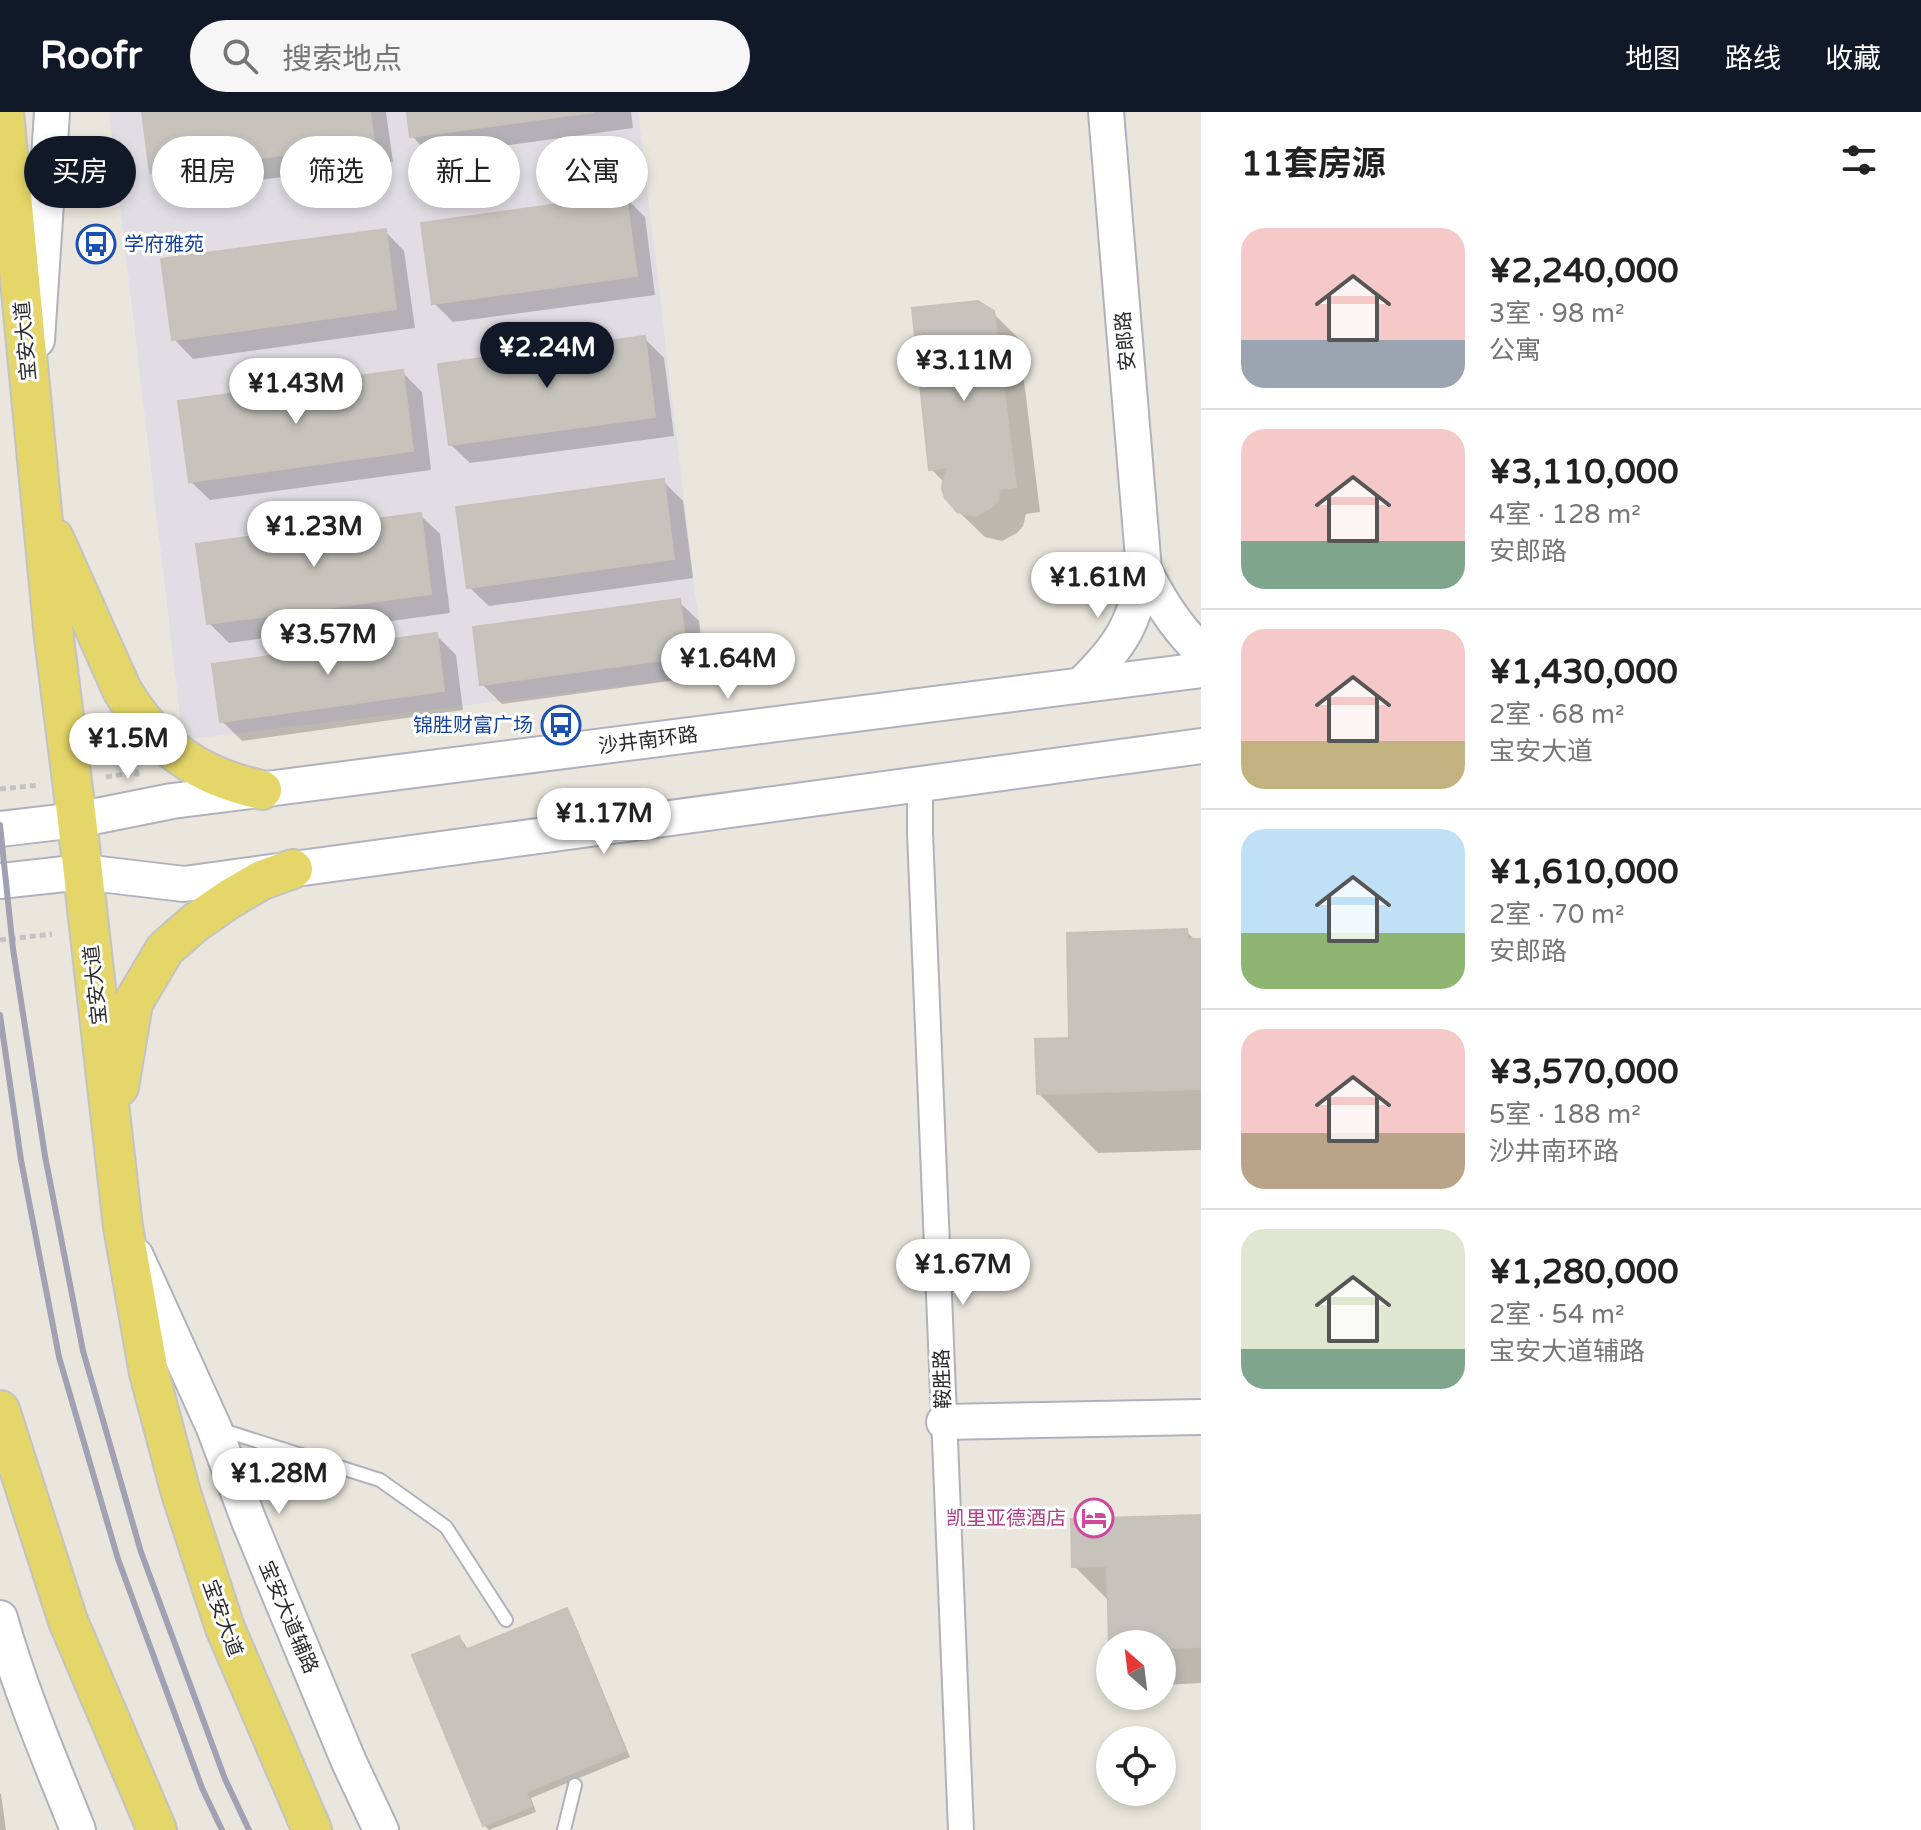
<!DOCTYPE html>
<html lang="zh">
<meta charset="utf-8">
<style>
:root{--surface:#fff;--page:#f6f6f6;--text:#222;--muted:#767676;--line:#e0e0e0;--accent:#111827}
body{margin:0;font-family:"Varela Round","Noto Sans SC",sans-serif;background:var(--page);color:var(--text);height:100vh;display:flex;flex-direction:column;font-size:30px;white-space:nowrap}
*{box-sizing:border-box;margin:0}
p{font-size:26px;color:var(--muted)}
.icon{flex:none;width:44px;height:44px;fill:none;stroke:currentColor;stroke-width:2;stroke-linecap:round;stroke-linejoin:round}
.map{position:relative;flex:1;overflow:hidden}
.panel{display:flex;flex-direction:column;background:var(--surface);width:720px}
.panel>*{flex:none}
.hud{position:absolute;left:24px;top:24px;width:760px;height:72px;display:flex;gap:16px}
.needle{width:52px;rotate:332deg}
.fabs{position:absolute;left:1096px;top:1518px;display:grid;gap:16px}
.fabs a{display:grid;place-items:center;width:80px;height:80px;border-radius:50%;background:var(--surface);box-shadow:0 4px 12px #0003;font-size:40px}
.price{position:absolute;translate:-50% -68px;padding:0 18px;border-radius:28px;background:#fff;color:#222;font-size:26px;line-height:52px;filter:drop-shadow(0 2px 4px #0008)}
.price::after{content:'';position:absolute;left:50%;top:48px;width:24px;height:18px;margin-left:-12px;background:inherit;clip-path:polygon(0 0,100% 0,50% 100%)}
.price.selected{background:var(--accent);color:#fff}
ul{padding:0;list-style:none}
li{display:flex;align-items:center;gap:24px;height:200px;padding:0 40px}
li+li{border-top:2px solid var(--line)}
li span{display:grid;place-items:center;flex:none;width:224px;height:160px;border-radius:24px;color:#555}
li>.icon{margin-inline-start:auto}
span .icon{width:96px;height:96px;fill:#fffc;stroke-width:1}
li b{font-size:34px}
h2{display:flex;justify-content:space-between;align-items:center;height:96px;padding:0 40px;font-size:34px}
.chip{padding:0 28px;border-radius:36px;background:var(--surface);box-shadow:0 4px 12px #0003;font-size:28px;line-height:72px}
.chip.selected{background:var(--accent);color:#fff}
header{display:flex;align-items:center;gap:48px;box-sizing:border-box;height:112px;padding:0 40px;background:var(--accent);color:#fff}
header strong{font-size:38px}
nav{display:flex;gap:44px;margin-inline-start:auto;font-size:28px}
.search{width:560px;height:72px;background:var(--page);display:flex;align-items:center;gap:20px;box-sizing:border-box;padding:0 28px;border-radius:44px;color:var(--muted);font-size:30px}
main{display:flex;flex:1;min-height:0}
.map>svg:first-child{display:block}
.industrial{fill:#e0dde4}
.shadow{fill:#0003}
.building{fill:#c6c3bc;stroke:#c6c2b7;stroke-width:2}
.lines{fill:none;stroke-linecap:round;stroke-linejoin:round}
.lane-casing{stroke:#b0b1bc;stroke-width:16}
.street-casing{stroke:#b0b1bc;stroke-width:28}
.secondary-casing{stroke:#b0b1bc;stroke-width:38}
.primary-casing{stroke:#c3c3c3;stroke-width:42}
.path{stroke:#c3c3c3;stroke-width:5;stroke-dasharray:6 4;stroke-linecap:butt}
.lane{stroke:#fff;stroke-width:12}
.street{stroke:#fff;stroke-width:24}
.secondary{stroke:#fff;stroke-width:34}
.primary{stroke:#e4d668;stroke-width:38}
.rail{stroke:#a0a1b2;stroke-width:6}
.labels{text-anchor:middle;stroke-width:6;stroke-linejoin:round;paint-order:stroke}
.transit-label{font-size:20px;fill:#164399;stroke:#fff;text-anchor:start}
.street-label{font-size:20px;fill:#2a2a2a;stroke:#fff}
.hotel-label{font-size:20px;fill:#b23c85;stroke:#fff;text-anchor:end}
</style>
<header>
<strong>Roofr</strong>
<div class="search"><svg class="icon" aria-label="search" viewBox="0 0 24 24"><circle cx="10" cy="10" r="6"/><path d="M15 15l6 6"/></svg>搜索地点</div>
<nav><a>地图</a><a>路线</a><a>收藏</a></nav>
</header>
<main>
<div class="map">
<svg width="1201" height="1718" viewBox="0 0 1201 1718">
<rect width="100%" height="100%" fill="#ebe6dd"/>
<!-- industrial -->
<path class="industrial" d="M109,0H638L705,564L183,628Z"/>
<!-- shadow -->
<g class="shadow">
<path d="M144,0H386L393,50L171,80L152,60Z"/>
<path d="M409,0H631L633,16L431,44L412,24Z"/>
<path d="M625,85L645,105L655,183L453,210L434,191Z"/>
<path d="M385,119L404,139L415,216L193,247L174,227Z"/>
<path d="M993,201L1019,227L1040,400L1026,402L1023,414L1017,421L1002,429L985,425L958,399L944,370L931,357Z"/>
<path d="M644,226L664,246L674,324L470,351L450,332Z"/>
<path d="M402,260L422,280L431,358L210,388L190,369Z"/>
<path d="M663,369L683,389L693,466L489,494L469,475Z"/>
<path d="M420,403L440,422L450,501L229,531L209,511Z"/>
<path d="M679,490L699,509L706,564L502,592L482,572Z"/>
<path d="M436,523L456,543L463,598L242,629L222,609Z"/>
<path d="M1186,819L1196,829H1201V1038L1098,1041L1039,982L1071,928Z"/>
<path d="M1201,1405V1571L1162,1573V1532H1111L1110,1490L1074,1454Z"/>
<path d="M566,1499L572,1505L630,1645L531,1686L536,1700L489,1718L484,1713L459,1526L465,1532L468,1539Z"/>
<path d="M0,1681L1,1682L6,1718H0Z"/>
</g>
<!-- building -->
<g class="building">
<path d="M142,0H370L374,31L150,61Z"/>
<path d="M407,0H594L410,25Z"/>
<path d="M626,83L637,164L432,192L421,111Z"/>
<path d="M386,117L396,197L172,228L161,147Z"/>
<path d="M978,189L994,199L1016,375L1000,377L998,388L992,395L975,404L957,400L945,386L942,377L943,368L949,355L929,358L912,196Z"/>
<path d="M645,224L655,305L449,333L438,252Z"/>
<path d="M403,258L413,339L189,370L178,289Z"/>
<path d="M664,367L674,447L467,476L456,395Z"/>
<path d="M421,401L431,482L207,512L196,432Z"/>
<path d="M680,487L687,545L480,573L473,515Z"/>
<path d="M437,521L444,579L220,610L212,552Z"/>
<path d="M1187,817L1188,827H1201V977L1037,982L1035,927L1069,926L1067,821Z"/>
<path d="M1201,1403V1535L1162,1536V1532H1110L1109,1538L1107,1454L1072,1455L1071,1407Z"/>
<path d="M567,1496L625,1639L526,1680L532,1694L483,1714L412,1543L459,1524L465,1538Z"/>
</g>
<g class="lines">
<!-- lane casing -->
<g class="lane-casing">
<g id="lane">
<path d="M219,1317L380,1368L446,1415L506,1508"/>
<path d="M564,1718L575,1673"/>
</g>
</g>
<!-- street casing -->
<g class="street-casing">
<path id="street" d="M920,672V721L961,1718"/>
</g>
<!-- secondary casing -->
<g class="secondary-casing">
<g id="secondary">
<path d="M37,228L52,0"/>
<path d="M1144,458C1159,488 1176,516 1201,539"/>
<path d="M1081,573C1120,535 1135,512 1144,458L1106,0"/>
<path d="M0,717L77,708L172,689L1201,558"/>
<path d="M0,769L83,760L184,772L1201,634"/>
<path d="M136,1144L214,1316L249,1409L349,1650L381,1718"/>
<path d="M944,1310L1201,1305"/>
<path d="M0,1506C20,1578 50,1648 78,1718"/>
</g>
</g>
<!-- primary casing -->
<g class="primary-casing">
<g id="primary">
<path d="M4,0L54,526L77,708L123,1115L149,1261L181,1381L225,1516L312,1718"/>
<path d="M54,426L122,578C155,634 199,665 262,678"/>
<path d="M119,975L133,891L165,837L196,810L231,786L262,768L293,757"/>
<path d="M0,1298L68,1509L157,1718"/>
</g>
</g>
<!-- path -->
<g class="path">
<path d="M106,665L137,660V665"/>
<path d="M0,677L40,673"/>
<path d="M0,828L52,822"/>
</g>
<!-- lane -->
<use href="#lane" class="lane"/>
<!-- street -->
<use href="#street" class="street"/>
<!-- secondary -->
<use href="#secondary" class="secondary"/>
<!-- primary -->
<use href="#primary" class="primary"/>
<!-- rail -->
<g class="rail">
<path d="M0,713L13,837L45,1044L83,1239L141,1440L225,1667L249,1718"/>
<path d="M0,903L21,1048L59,1245L118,1447L202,1676L222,1718"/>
</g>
</g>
<!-- icons -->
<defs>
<g id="bus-ring" transform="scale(2)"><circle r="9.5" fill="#fff" stroke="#1a4fb4" stroke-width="1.5"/><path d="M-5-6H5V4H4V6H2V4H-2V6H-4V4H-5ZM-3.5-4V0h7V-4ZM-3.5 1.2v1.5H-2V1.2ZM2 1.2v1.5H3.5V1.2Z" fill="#1a4fb4"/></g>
<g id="hotel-ring" transform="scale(2)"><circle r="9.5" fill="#fff" stroke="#d1479c" stroke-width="1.5"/><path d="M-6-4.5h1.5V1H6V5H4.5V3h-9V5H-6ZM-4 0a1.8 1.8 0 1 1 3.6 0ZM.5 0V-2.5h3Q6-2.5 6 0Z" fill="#d1479c"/></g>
</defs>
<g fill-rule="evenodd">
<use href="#bus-ring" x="96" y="132"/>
<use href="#bus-ring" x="561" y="613"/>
<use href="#hotel-ring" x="1094" y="1406"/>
</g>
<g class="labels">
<!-- transit labels -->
<g class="transit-label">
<text x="124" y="139">学府雅苑</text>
<text x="533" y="620" text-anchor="end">锦胜财富广场</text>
</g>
<!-- street labels -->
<g class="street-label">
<text transform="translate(25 229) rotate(-95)" y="7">宝安大道</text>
<text transform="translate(1125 229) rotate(-95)" y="7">安郎路</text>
<text transform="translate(648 628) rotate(-7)" y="7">沙井南环路</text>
<text transform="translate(95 873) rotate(-96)" y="7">宝安大道</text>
<text transform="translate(942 1267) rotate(-92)" y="7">鞍胜路</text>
<text transform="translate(289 1505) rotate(67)" y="7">宝安大道辅路</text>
<text transform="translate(223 1506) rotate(70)" y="7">宝安大道</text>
</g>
<!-- hotel labels -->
<g class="hotel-label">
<text x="1066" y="1413">凯里亚德酒店</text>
</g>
</g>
</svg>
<div class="fabs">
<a><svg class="needle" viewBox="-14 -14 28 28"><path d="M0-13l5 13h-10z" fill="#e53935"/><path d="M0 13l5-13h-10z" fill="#767676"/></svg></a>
<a><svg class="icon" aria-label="locate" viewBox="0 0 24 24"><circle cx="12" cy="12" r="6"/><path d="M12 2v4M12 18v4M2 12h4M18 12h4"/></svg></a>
</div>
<b class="price selected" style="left:547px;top:278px">¥2.24M</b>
<b class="price" style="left:964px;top:291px">¥3.11M</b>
<b class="price" style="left:296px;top:314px">¥1.43M</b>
<b class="price" style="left:314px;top:457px">¥1.23M</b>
<b class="price" style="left:1098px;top:508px">¥1.61M</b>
<b class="price" style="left:328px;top:565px">¥3.57M</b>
<b class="price" style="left:728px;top:589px">¥1.64M</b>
<b class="price" style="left:128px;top:669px">¥1.5M</b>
<b class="price" style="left:604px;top:744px">¥1.17M</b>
<b class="price" style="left:963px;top:1195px">¥1.67M</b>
<b class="price" style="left:279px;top:1404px">¥1.28M</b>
<div class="hud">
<a class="chip selected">买房</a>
<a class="chip">租房</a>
<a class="chip">筛选</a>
<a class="chip">新上</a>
<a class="chip">公寓</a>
</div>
</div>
<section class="panel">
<h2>11套房源<svg class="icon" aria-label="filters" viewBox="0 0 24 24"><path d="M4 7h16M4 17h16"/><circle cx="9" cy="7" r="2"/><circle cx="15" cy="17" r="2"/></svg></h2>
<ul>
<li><span style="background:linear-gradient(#f6c9c9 70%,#9aa5b1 0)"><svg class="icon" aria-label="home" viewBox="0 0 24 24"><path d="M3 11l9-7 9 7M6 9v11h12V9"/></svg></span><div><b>¥2,240,000</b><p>3室 · 98 m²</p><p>公寓</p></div></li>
<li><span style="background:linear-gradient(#f6c9c9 70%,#7fa58c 0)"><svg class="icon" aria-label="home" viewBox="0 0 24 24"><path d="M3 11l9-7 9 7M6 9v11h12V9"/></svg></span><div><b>¥3,110,000</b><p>4室 · 128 m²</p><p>安郎路</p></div></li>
<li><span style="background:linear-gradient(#f6c9c9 70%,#c2b280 0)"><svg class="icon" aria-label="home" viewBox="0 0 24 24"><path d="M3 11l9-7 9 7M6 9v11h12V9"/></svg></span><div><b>¥1,430,000</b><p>2室 · 68 m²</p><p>宝安大道</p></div></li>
<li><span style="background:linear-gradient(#bfe0f5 65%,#8fb573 0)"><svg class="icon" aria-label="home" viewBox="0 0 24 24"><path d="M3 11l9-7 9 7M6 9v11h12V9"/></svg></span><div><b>¥1,610,000</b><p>2室 · 70 m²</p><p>安郎路</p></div></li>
<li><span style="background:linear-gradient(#f6c9c9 65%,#b9a48a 0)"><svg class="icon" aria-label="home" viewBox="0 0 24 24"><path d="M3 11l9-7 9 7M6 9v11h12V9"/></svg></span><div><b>¥3,570,000</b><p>5室 · 188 m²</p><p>沙井南环路</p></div></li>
<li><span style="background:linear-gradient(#dfe7d0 75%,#7fa58c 0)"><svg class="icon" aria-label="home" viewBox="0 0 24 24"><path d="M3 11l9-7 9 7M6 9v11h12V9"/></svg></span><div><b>¥1,280,000</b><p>2室 · 54 m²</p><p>宝安大道辅路</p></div></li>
</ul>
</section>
</main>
